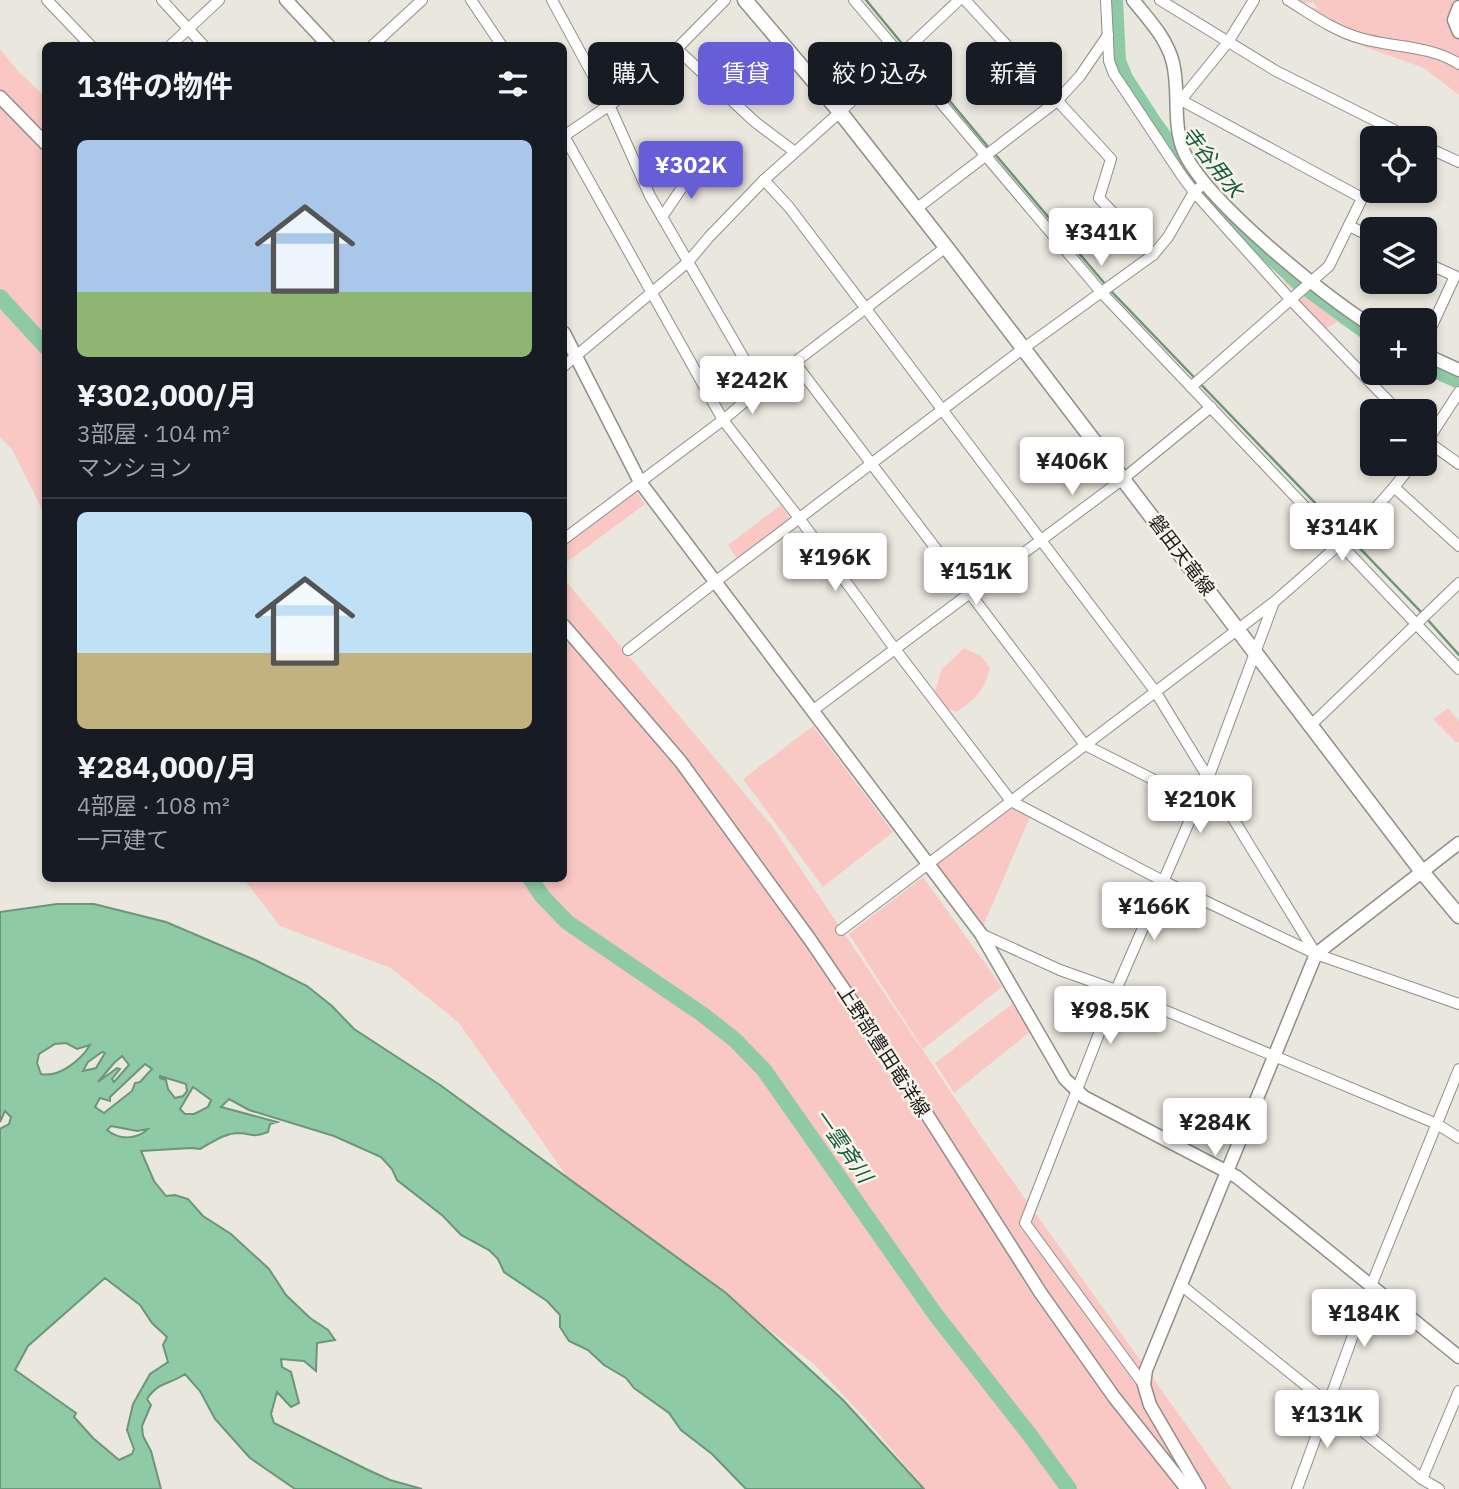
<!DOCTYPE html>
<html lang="ja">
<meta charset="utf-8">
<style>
:root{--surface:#171b24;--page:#20242c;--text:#f1f3f6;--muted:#9ea1a6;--line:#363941;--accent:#665ed7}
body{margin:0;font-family:"IBM Plex Sans","Noto Sans JP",sans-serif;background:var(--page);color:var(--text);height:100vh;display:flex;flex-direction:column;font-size:26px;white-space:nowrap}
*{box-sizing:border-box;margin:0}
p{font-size:23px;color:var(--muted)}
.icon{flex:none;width:38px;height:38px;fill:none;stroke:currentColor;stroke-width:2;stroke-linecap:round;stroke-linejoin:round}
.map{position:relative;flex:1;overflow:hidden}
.side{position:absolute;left:42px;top:42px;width:525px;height:840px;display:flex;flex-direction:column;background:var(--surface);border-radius:10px;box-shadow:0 4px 10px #0003}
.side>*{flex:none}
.hud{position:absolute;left:588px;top:42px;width:665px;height:63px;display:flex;gap:14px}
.fabs{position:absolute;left:1360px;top:126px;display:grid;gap:14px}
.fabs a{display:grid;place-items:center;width:77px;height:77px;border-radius:10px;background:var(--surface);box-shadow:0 4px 10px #0003;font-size:35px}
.price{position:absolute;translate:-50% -60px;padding:0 16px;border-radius:7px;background:#fff;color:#222;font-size:23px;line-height:46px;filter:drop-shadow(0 2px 4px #0008)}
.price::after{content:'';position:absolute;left:50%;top:42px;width:21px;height:16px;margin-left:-10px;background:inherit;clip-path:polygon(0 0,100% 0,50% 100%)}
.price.selected{background:var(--accent);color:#fff}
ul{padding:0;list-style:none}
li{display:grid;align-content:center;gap:14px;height:371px;padding:0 35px}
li+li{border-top:2px solid var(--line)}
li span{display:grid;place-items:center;height:217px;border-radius:10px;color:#555}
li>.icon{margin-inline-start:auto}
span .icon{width:126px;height:126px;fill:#fffc;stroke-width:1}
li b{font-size:30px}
h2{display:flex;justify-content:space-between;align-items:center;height:84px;padding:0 35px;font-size:30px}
.pill{padding:0 24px;border-radius:10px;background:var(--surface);box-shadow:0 4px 10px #0003;font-size:24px;line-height:63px}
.pill.selected{background:var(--accent);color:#fff}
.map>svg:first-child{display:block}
.green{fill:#fac8c4}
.water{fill:#8ecaa5;stroke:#6c957a;stroke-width:2;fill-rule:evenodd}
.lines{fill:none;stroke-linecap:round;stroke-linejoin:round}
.stream{stroke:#6c957a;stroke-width:2.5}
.river{stroke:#8ecaa5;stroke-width:16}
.minor-casing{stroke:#918e86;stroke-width:12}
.tertiary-casing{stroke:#918e86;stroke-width:15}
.secondary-casing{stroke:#918e86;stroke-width:15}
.primary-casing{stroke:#918e86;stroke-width:17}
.minor{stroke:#fff;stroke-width:10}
.tertiary{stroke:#fff;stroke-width:12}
.secondary{stroke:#fff;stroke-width:12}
.primary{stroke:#fff;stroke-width:14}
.labels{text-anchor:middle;stroke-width:5;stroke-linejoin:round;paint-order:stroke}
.street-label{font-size:19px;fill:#1b1a17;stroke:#f7f4eb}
.water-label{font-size:21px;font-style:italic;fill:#155c39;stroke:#f7f4eb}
</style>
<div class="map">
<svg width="1459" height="1489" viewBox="0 0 1459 1489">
<rect width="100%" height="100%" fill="#eae7de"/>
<!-- green -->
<g class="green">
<path d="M1298,0H1459V95L1424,68L1343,39L1296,4L1318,9L1313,2L1305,3Z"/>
<path d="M0,49L17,70L45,97V515L13,451L0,437Z"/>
<path d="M1232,221L1372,327V343L1337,322L1323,330L1292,299L1295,292L1285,283L1281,274C1266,268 1265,262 1257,250C1250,240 1240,234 1230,227Z"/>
<path d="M633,487L645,504L564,564V540Z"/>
<path d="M781,505L791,520L738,560L728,545Z"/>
<path d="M564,579L772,826L979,1134L1232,1489H925L866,1419L813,1363L570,1181L459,1023L391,968L280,926L244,879L564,878Z"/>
<path d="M964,648L981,656L990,668C984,691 976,698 957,712L947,709L935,691L942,669Z"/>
<path d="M1448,708L1459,721V742L1457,743L1433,719Z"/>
<path d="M813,726L893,832L823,887L743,779Z"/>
<path d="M1014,807L1030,817L983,926L936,864Z"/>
<path d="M923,877L1002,987L923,1049L849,934Z"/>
<path d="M1012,1004L1031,1031L954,1093L935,1063Z"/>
</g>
<!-- water -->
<path class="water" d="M57,904H94L166,922L255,960L307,986L332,1006L354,1029L440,1085L726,1293L843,1400L924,1489H746L712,1454L681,1430L669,1413L634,1388L626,1378L604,1365L588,1350L569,1341L560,1327V1315L547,1301L504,1272L498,1259L489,1250L461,1235L443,1216L397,1180L392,1169L381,1157L334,1136L249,1110L229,1099L221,1107L277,1122L270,1124L268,1132C251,1138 254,1134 239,1133C224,1133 213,1142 200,1149L191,1148L141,1151L154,1181L166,1196L175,1195L188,1199L203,1216L231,1234L269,1269L286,1295L310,1318L328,1330L335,1340L317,1343L316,1371L304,1361L281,1359L282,1367L291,1372L299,1403L291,1407L277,1392L271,1414L274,1423L366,1469L390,1480L422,1489H295L250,1458L215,1419L200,1391L185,1374C169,1385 159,1381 147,1399L151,1405L142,1426L143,1436L151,1451L161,1489H0V1129L9,1124L11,1117L5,1111L0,1122V912ZM66,1043L77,1049L90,1045C81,1060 59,1078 41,1074L37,1063L39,1054L55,1044ZM102,1052L105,1053L96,1068L83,1071L88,1062ZM122,1056L129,1065L114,1082L112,1079L120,1069L117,1068L98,1082L114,1063ZM145,1064L152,1069L140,1082L135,1083L132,1091L104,1113L95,1107L100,1098L110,1101V1097ZM160,1076L186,1084L187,1091L183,1096L175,1098L168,1089L166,1080L160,1078ZM193,1087L211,1100L208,1107L194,1114H185L180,1109ZM111,1126L137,1131L148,1129C136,1140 119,1140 107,1130ZM105,1278L140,1305L152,1323L167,1337L163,1345L168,1362L150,1374L133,1404L127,1430L134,1449L132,1454L119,1460L93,1438L74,1417L76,1413L15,1370L28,1346Z"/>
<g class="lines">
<!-- stream -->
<g class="stream">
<path d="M866,0L904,46"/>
<path d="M908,51L989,148"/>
<path d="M994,153L1111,291L1345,534"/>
<path d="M1350,538L1423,614"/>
<path d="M1427,619L1459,655"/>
</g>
<!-- river -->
<g class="river">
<path d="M1115,0L1118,61L1125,78L1154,123L1208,197L1297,281L1372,336"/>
<path d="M0,297L46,347"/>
<path d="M1424,365L1459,381"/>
<path d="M530,878L542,896L567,922L702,1014L735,1040L764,1070L935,1314L1029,1434L1069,1489"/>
</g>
<!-- minor casing -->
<g class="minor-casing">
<g id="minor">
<path d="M47,0L91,46"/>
<path d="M162,0L204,46"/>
<path d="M471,0L502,46"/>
<path d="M552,0L610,107L650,196L761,388"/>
<path d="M854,0L1101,292L1459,669"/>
<path d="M965,0L1111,159L1099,198L1153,255"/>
<path d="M1106,0L1109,61L1114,74L1182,176L1194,192L1291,300L1398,411"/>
<path d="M1160,0L1276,71L1410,138"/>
<path d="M1288,0C1311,14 1334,31 1360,38C1393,48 1430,45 1459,64"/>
<path d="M170,46L219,0"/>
<path d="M372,46L422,0"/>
<path d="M678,50L755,122L795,152"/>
<path d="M1177,98L1362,198"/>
<path d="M1181,100L1228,42L1254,0"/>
<path d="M564,136L723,420L799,518L895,649L1011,801L1163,881L1316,954L1459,1004"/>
<path d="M564,136L645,81L725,0"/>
<path d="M1424,146L1459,162"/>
<path d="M764,180L789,207L1155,691L1316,954"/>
<path d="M916,209L1057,101L1080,76L1108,35"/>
<path d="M662,217L696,167"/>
<path d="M1349,226L1372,237"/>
<path d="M1424,262L1455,276L1424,343"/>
<path d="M795,363L1085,745L1198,802"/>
<path d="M564,366L688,262L709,237L764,180L840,112L959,0"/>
<path d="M1191,387L1329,266L1372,178"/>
<path d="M1424,439L1459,464"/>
<path d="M1424,446L1459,392"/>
<path d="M1395,488L1459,546"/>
<path d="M564,539L723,420L761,388L946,247"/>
<path d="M628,650L715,582L1024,348L1153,255L1168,237L1194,192L1205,183"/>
<path d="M812,711L1123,479L1211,407"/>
<path d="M1311,725L1459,583"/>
<path d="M841,930L1274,602C1323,559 1374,517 1412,464"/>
<path d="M981,934L1060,970L1116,990L1437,1124L1459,1138"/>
<path d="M1181,1285L1422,1479L1439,1489"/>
<path d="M1144,1385L1025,1223L1116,990L1209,776L1274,602"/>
<path d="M1422,1479L1459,1391"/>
<path d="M1297,1489L1371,1286L1459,1069"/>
</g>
</g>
<!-- tertiary casing -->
<g class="tertiary-casing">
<g id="tertiary">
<path d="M286,0L329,46"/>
<path d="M1133,0C1148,19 1167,38 1173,63C1180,92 1172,124 1184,152C1206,201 1325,297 1372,326"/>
<path d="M1459,7L1454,20L1459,32"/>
<path d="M564,333L640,482L981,934L1065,1079L1084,1097L1237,1177L1459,1357"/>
<path d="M1424,354L1459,370"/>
<path d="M1199,1489L1150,1405L1144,1385L1146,1370L1316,954L1459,843"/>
</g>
</g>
<!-- secondary casing -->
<g class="secondary-casing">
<g id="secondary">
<path d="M0,97L46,144"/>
<path d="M564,626L681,762L811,941L898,1069L1040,1292L1114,1397L1187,1489"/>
</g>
</g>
<!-- primary casing -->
<g class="primary-casing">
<path id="primary" d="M745,0L840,112L946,247L1423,873L1459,916"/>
</g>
<!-- minor -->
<use href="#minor" class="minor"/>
<!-- tertiary -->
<use href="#tertiary" class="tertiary"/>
<!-- secondary -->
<use href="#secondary" class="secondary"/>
<!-- primary -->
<use href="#primary" class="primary"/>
</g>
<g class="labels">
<!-- street labels -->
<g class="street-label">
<text transform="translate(1182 555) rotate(53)" y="7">磐田天竜線</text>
<text transform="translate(884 1051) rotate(57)" y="7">上野部豊田竜洋線</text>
</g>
<!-- water labels -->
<g class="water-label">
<text transform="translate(1212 162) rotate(52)" y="7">寺谷用水</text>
<text transform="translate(843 1146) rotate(55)" y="7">一雲斉川</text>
</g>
</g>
</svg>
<div class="fabs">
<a><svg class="icon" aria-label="locate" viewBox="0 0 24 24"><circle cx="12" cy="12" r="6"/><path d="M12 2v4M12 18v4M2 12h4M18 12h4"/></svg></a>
<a><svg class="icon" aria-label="layers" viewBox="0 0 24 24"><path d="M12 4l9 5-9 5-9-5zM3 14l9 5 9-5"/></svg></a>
<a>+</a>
<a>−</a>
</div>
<b class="price selected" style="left:691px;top:201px">¥302K</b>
<b class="price" style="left:1101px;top:268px">¥341K</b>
<b class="price" style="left:752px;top:416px">¥242K</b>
<b class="price" style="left:1072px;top:497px">¥406K</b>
<b class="price" style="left:1342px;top:563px">¥314K</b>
<b class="price" style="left:835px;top:593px">¥196K</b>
<b class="price" style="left:976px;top:607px">¥151K</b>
<b class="price" style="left:1200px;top:835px">¥210K</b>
<b class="price" style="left:1154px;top:942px">¥166K</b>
<b class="price" style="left:1110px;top:1046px">¥98.5K</b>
<b class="price" style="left:1215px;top:1158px">¥284K</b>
<b class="price" style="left:1364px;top:1349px">¥184K</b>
<b class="price" style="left:1327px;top:1450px">¥131K</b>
<div class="hud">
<a class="pill">購入</a>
<a class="pill selected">賃貸</a>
<a class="pill">絞り込み</a>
<a class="pill">新着</a>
</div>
<section class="side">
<h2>13件の物件<svg class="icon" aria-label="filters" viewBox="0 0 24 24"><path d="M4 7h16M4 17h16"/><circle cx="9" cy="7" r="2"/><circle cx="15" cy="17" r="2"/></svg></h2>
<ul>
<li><span style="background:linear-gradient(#a9c7e8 70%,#8fb573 0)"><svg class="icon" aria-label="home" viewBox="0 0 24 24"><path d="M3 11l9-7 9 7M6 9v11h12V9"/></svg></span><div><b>¥302,000/月</b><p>3部屋 · 104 m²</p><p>マンション</p></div></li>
<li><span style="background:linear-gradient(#bfe0f5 65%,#c2b280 0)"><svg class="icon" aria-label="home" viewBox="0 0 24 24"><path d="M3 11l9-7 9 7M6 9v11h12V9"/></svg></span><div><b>¥284,000/月</b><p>4部屋 · 108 m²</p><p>一戸建て</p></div></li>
</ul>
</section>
</div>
